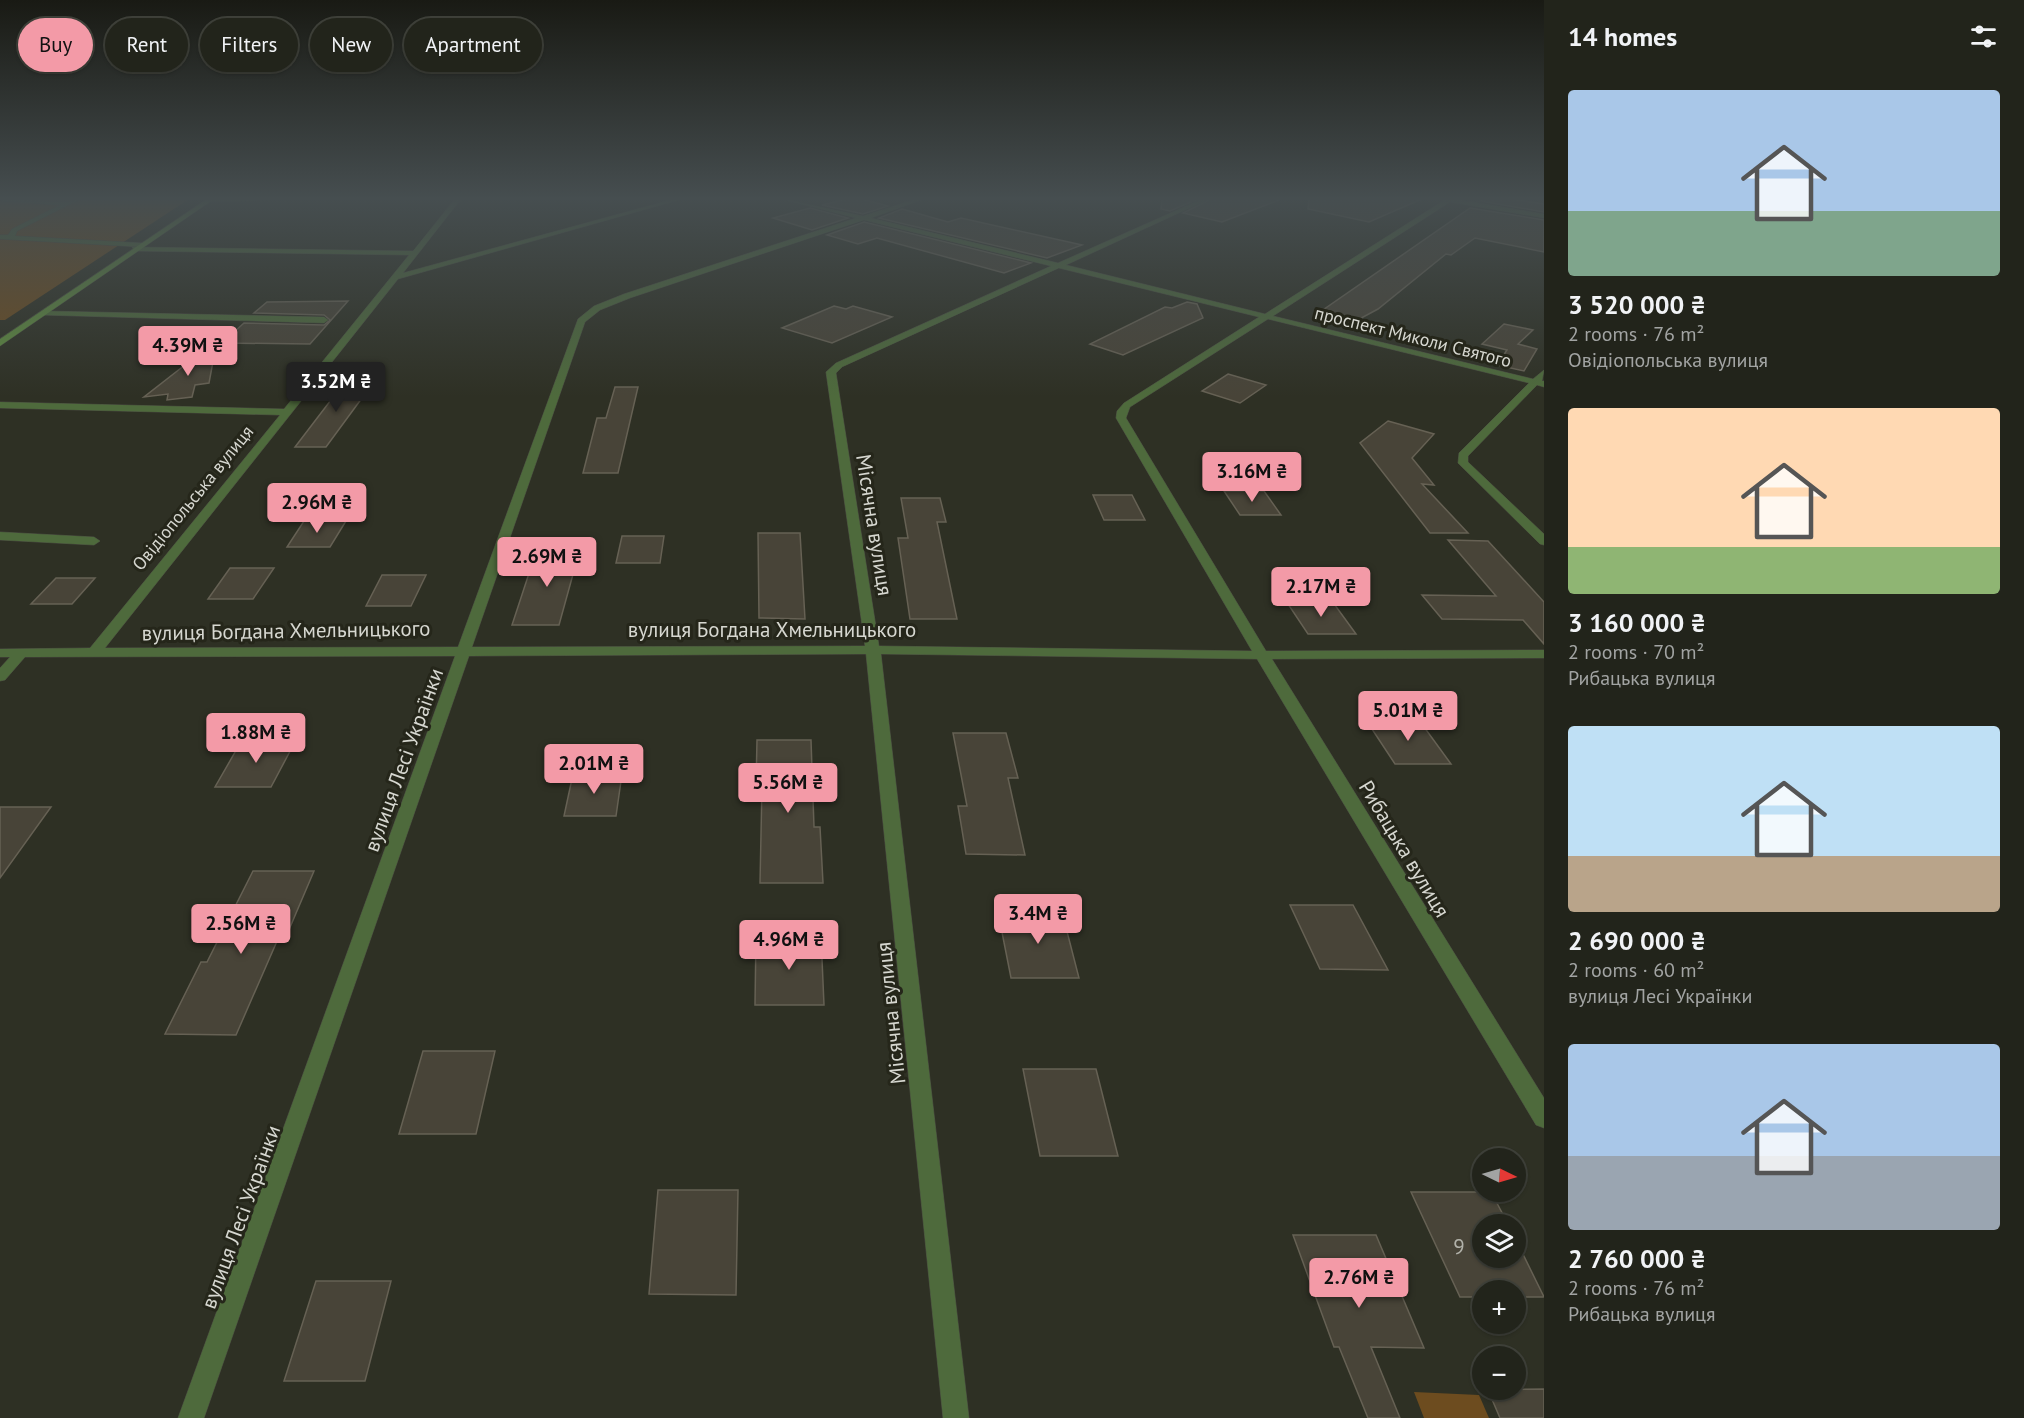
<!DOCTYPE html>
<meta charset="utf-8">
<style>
:root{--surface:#22241b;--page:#2a2c24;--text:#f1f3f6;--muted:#a2a4a3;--line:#3f413a;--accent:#f39aa7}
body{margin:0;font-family:"PT Sans",sans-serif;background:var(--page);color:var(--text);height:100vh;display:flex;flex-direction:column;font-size:22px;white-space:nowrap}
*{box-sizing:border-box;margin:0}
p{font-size:20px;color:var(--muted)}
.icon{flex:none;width:33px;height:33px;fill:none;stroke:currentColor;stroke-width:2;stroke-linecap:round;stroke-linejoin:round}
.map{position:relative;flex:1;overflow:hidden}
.panel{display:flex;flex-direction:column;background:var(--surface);width:480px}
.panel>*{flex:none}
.guide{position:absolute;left:18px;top:18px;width:570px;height:54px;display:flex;gap:12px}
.needle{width:39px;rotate:95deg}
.fabs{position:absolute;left:1472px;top:1148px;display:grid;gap:12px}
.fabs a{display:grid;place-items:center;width:54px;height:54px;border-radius:50%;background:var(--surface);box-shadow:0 2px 4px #0004,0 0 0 2px var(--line);font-size:30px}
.price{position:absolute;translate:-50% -51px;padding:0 14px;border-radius:6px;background:var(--accent);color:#111;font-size:20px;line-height:39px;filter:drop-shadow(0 2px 3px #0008)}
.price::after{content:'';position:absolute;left:50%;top:36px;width:18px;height:14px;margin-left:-9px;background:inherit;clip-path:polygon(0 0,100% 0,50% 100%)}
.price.active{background:#222;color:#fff}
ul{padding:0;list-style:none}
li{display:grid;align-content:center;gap:12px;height:318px;padding:0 24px}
li span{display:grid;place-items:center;height:186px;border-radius:6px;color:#555}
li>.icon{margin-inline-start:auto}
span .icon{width:108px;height:108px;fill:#fffc;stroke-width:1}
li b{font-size:26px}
h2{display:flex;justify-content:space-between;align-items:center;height:72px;padding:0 24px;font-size:26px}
.chip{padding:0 21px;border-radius:27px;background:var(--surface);box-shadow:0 2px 4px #0004,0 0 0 2px var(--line);font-size:21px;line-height:54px}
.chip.active{background:var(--accent);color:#111}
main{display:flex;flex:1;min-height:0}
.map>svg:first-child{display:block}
.green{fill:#6d4c1f}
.building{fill:#484438;stroke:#666154;stroke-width:1.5}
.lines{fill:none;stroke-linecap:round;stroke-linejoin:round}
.lane-casing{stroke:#494b40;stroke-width:1}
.street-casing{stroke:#494b40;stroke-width:1}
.secondary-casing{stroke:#494b40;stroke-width:1}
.lane{fill:#4e6a3c;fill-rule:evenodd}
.street{fill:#4e6a3c;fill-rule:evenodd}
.secondary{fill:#5e8a3f;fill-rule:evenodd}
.labels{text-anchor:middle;stroke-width:6;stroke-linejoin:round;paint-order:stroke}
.far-street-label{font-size:18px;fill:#d6d7d0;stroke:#25261a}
.street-label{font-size:21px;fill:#d6d7d0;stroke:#25261a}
.near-number-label{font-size:21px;fill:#b2b2aa}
</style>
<main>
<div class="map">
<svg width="1544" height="1418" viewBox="0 0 1544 1418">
<rect width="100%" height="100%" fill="#2e3024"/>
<!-- green -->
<g class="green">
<path d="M0,199H189L5,320H0Z"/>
<path d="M1414,1392L1479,1395L1489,1418H1424Z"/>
</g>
<!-- building -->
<g class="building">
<path d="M847,199H862L888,206L863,214L822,205Z"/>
<path d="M1162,199H1198L1170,211L1161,209Z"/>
<path d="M1211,199H1279V200L1222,222L1183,213Z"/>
<path d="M1309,199H1422L1369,222L1308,209Z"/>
<path d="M1484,199H1510L1544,204V212L1480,201Z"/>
<path d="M810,208L848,218L812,230L773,218Z"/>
<path d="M1470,208L1544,220V252L1475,238L1451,255L1446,254L1378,309L1354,322L1320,312Z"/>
<path d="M902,209L948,222L961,218L1082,245L1047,258L879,218Z"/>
<path d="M864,222L1031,263L1004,273L877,238L858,244L827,235Z"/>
<path d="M348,301L310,344L222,343L244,323L324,325L330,320L324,315L254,313L267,302Z"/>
<path d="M1187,302L1197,304L1203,318L1123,355L1090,344L1165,307L1172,308Z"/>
<path d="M834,306L846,309L853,306L892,317L832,343L782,328Z"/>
<path d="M1504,324L1533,330L1518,344L1537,349L1524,371L1497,365L1507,350L1482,344Z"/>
<path d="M217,340L209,383L195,385L192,397L167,400L168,394L144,397Z"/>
<path d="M1228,374L1266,385L1240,403L1202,391Z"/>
<path d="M347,379H376L326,447H295Z"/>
<path d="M615,387H638L618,473H583L597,418H606Z"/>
<path d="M1388,421L1434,434L1412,458L1434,485L1422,484L1468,533H1430L1360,443Z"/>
<path d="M1224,491H1264L1281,515H1240Z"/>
<path d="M1093,495H1132L1145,520H1104Z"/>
<path d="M901,498H940L946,522H937L957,619H910L898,538H908Z"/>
<path d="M304,521H346L330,547H287Z"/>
<path d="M758,533H800L805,619L759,618Z"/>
<path d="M622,536H664L660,563H616Z"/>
<path d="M1448,540L1488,541L1544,602V644L1523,620L1442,619L1422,595L1496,596Z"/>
<path d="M537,549H580L559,625H512Z"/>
<path d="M230,568H274L253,599H208Z"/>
<path d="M382,575H426L411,606H366Z"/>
<path d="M56,578H95L72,604H31Z"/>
<path d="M1286,601H1332L1356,634H1308Z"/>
<path d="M1366,720H1419L1451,764H1395Z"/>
<path d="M953,733H1006L1018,778H1008L1025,855L966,854L958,806H967Z"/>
<path d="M242,740H296L271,787H215Z"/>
<path d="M757,740H811L814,827H820L823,883H760L762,786H756Z"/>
<path d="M573,774H622L616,816H564Z"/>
<path d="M0,807H51L0,878Z"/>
<path d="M253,871H314L288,932H281L236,1035L165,1034L201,962H207Z"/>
<path d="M1290,905H1353L1388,970L1320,969Z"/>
<path d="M998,912H1062L1079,978H1011Z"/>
<path d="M756,936H821L824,1005H755Z"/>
<path d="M423,1051H495L476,1134H399Z"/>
<path d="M1023,1069H1096L1118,1156H1040Z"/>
<path d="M658,1190H738L736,1295L649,1294Z"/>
<path d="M1411,1192H1491L1508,1224H1482V1257H1515V1238L1544,1297H1515V1290H1482V1297H1460Z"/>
<path d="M1293,1235H1376L1424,1348L1371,1347L1400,1418H1368L1339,1347H1334Z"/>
<path d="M316,1281H391L365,1381H284Z"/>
<path d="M1544,1389V1418H1500L1488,1390Z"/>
</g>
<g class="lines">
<!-- lane casing -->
<g class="lane-casing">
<g id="lane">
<path d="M0,199L67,202L80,199L17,231L15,236L142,243L146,245L142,247L0,239V235H8L12,229L60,205L3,201Z"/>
<path d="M208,199H293L206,202Z"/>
</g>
</g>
<!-- street casing -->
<g class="street-casing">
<g id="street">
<path d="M455,199H461L403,273L674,199H682L398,279L105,648L458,647L578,319L594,306L624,294L856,218L782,199L863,216L916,199H924L871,218L1058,263L1202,199H1209L1066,265L1265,314L1443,201L1439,199H1454L1544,214V218L1450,202L1273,316L1533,379L1544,370L1542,381H1544V387L1537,385L1468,456V462L1544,534V545L1540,544L1458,463L1459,453L1529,383L1268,319L1130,407L1126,418L1266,651L1544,650V658L1272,659L1544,1098V1128L1536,1125L1257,659L881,654L969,1418H943L866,654L469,656L204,1418H178L455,656L25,657L5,680L0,681V668L10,657H0V649L90,648L280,415L0,408V402L284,409L409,255L135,251L132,247L413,251ZM864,220L1051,266L836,363L826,372L865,646L472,647L585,322L600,310L630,298ZM1059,268L1259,317L1124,403L1117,411L1116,418L1252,651L879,646L836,373L842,367Z"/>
<path d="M45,311L324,317L328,320L324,323L42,315L41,313Z"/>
<path d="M0,532L94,537L100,541L94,545L0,540Z"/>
</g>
</g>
<!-- secondary casing -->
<g class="secondary-casing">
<path id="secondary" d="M207,199H214L0,346V339Z"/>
</g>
<!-- lane -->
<use href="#lane" class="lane"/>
<!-- street -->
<use href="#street" class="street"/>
<!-- secondary -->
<use href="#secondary" class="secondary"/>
</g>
<!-- sky -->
<linearGradient id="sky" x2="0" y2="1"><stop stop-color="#191a14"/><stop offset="0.5" stop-color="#464e50"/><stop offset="1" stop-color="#464e50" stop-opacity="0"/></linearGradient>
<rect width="1544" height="397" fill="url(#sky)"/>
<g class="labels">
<!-- far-street labels -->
<g class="far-street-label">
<text transform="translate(1413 337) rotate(14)" y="6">проспект Миколи Святого</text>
<text transform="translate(193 498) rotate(-51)" y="6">Овідіопольська вулиця</text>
</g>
<!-- street labels -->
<g class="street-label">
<text transform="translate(874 525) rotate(81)" y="7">Місячна вулиця</text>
<text x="772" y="637">вулиця Богдана Хмельницького</text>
<text transform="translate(286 631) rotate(-1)" y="7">вулиця Богдана Хмельницького</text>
<text transform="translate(404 760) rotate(-70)" y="7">вулиця Лесі Українки</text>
<text transform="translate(1404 849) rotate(59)" y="7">Рибацька вулиця</text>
<text transform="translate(891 1013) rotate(-96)" y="7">Місячна вулиця</text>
<text transform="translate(241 1217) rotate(-70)" y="7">вулиця Лесі Українки</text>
</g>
<!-- near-number labels -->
<g class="near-number-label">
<text x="1459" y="1254">9</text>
</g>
</g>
</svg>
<div class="fabs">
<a><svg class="needle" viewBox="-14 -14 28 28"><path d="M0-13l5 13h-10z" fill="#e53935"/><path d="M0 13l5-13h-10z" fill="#a2a4a3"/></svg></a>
<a><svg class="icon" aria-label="layers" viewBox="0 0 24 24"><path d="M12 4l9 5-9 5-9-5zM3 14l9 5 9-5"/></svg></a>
<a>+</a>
<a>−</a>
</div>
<b class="price" style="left:188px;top:377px">4.39M ₴</b>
<b class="price active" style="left:336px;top:413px">3.52M ₴</b>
<b class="price" style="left:1252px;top:503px">3.16M ₴</b>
<b class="price" style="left:317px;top:534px">2.96M ₴</b>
<b class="price" style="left:547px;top:588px">2.69M ₴</b>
<b class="price" style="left:1321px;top:618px">2.17M ₴</b>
<b class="price" style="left:1408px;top:742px">5.01M ₴</b>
<b class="price" style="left:256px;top:764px">1.88M ₴</b>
<b class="price" style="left:594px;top:795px">2.01M ₴</b>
<b class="price" style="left:788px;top:814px">5.56M ₴</b>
<b class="price" style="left:1038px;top:945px">3.4M ₴</b>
<b class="price" style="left:241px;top:955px">2.56M ₴</b>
<b class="price" style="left:789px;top:971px">4.96M ₴</b>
<b class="price" style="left:1359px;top:1309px">2.76M ₴</b>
<div class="guide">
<a class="chip active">Buy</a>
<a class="chip">Rent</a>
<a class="chip">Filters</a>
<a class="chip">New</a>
<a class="chip">Apartment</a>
</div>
</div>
<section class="panel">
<h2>14 homes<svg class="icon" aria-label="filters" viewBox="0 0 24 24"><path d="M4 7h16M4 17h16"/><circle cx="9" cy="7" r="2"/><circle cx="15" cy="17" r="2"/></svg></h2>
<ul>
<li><span style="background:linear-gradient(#a9c7e8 65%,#7fa58c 0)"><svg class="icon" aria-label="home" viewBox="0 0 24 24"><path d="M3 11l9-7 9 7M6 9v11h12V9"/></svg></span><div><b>3 520 000 ₴</b><p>2 rooms · 76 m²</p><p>Овідіопольська вулиця</p></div></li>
<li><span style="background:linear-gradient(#ffd9b3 75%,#8fb573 0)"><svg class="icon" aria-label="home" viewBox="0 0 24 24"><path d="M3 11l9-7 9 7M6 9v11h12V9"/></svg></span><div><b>3 160 000 ₴</b><p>2 rooms · 70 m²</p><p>Рибацька вулиця</p></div></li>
<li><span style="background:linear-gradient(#bfe0f5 70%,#b9a48a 0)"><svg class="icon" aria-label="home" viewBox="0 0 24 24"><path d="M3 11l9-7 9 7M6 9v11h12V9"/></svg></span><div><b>2 690 000 ₴</b><p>2 rooms · 60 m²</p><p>вулиця Лесі Українки</p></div></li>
<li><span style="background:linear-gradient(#a9c7e8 60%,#9aa5b1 0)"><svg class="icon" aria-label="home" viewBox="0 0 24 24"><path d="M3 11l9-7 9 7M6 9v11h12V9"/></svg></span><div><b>2 760 000 ₴</b><p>2 rooms · 76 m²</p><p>Рибацька вулиця</p></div></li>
</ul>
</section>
</main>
